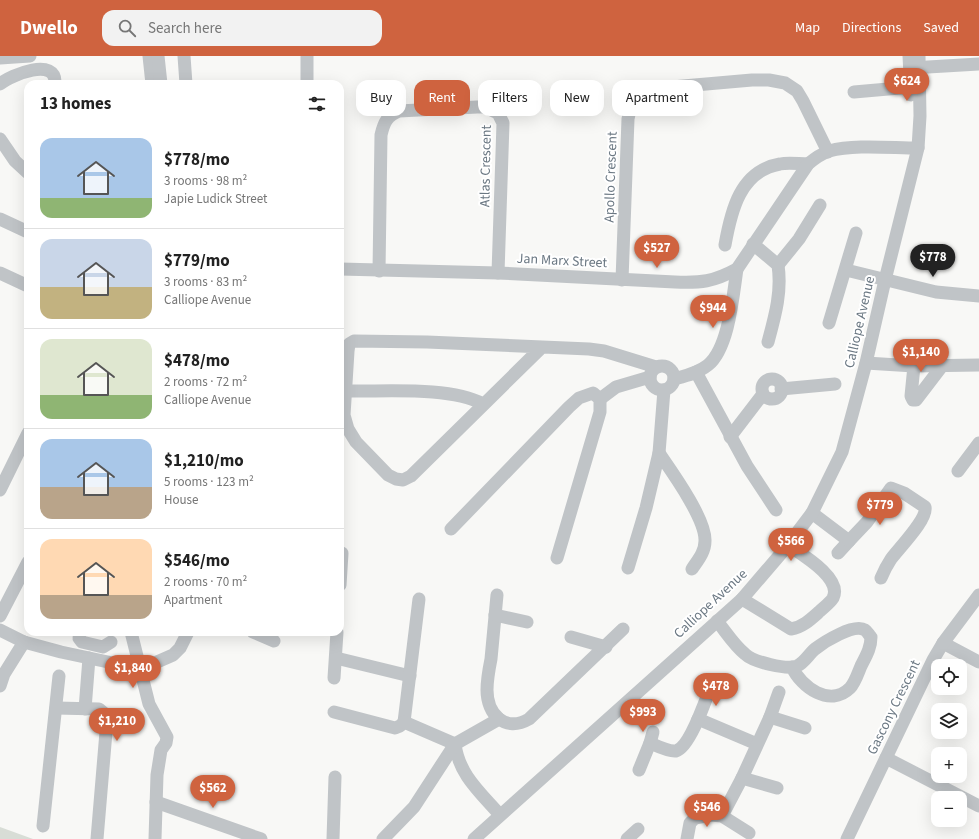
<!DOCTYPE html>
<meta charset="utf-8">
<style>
:root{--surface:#fff;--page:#f2f2f2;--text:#222;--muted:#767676;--line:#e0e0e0;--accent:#cf633f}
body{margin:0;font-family:"Source Sans 3",sans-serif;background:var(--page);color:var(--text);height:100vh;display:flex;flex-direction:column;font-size:15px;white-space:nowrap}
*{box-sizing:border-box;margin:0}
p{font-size:13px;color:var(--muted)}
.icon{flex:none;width:22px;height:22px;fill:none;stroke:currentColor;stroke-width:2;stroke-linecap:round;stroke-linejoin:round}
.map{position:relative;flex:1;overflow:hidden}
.panel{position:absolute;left:24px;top:24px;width:320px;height:556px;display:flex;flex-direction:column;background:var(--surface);border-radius:12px;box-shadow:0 4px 16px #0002}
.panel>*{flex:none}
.banner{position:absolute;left:356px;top:24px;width:380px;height:36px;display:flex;gap:8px}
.tools{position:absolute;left:931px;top:603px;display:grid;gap:8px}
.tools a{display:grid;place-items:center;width:36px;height:36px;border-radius:8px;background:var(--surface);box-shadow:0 4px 16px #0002;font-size:20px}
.price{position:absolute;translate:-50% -34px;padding:0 9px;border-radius:14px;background:var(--accent);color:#fff;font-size:13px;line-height:26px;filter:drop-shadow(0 1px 2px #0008)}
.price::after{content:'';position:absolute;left:50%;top:24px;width:12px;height:9px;margin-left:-6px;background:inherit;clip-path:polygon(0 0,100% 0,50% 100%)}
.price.on{background:#222;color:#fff}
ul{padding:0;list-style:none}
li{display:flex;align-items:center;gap:12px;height:100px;padding:0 16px}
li+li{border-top:1px solid var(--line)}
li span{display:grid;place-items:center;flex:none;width:112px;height:80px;border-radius:12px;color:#555}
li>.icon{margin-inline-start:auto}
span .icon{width:48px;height:48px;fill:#fffc;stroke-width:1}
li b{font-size:17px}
h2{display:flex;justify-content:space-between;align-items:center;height:48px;padding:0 16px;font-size:17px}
.tag{padding:0 14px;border-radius:12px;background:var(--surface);box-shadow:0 4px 16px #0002;font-size:14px;line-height:36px}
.tag.on{background:var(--accent);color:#fff}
header{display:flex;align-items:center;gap:24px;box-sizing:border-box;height:56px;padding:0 20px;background:var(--accent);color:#fff}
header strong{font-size:19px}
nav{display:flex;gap:22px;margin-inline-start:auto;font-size:14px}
.search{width:280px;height:36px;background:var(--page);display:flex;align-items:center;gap:10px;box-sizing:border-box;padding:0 14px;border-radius:12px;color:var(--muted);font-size:15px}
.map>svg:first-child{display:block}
.green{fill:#d8ddd6}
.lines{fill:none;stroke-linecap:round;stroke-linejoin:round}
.minor{stroke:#c0c4c7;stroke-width:13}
.labels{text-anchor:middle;stroke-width:4;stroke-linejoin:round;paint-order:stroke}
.street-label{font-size:14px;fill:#6b7883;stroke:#fff}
</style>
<header>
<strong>Dwello</strong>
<div class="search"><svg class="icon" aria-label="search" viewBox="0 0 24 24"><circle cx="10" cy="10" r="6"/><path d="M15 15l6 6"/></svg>Search here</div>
<nav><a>Map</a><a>Directions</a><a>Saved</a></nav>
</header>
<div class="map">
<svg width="979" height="783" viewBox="0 0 979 783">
<rect width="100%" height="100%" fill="#f8f8f6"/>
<!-- green -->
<path class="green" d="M0,771L33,783H0Z"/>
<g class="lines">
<!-- minor -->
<g class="minor">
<path d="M149,0L152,28"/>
<path d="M158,0L161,28"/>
<path d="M184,0L186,28"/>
<path d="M909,0L911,39"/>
<path d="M0,2L30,0"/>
<path d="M911,12L979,8"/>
<path d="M0,28C11,19 57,0 55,28"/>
<path d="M307,28V0"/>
<path d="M854,36L911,31"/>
<path d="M0,83L15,105L28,117"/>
<path d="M0,163L28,176"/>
<path d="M753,188L778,209C782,236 775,260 768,286"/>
<path d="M725,189C731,155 740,115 780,108C789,106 799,108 808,108"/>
<path d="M778,209L799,183L820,149"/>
<path d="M340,213L498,217L675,226C701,227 713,226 737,213L808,108C814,103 821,98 829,95C855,88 891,92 918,92"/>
<path d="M846,214L936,236L979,240"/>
<path d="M379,215L381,79C384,66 387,60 399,55L477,51H485L498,57L503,67L498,217"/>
<path d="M0,217L28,230"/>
<path d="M622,224L628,63C631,48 634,38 649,33L752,24H769L785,27L797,35L803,45L828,96"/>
<path d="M829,267L856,177"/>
<path d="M541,292L411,420L403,424L396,423L388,419L356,386L348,373L344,359L348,295L349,288L354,285L427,286L589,293L604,295L656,311"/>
<path d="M866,307L914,310L979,309"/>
<path d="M914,310L911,340L913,344H916L942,310"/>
<circle cx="662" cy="322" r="12"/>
<path d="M696,316L747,410L776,454"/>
<path d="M674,323C685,320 698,317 708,309C729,292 733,239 737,213"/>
<circle cx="772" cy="333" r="10"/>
<path d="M781,333L835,328"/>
<path d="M346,335C384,336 449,330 483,348"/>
<path d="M600,343L616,331L650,321"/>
<path d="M730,381L763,338"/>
<path d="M659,397C672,416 706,463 705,485C705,496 698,504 692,513"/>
<path d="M958,415L979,387"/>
<path d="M0,434L28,377"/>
<path d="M812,457L849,485L838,497"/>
<path d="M451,473L569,351L579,342L593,337L600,343V356L557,502"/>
<path d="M849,485L867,466L891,432L904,437L925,451C928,463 899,492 891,503C887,509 884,515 881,522"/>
<path d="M628,512L646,452L659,397L664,334"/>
<path d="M340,529L342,497"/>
<path d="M497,539C495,560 493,582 491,603C489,613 487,624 487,634C487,658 505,677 529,663L623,573"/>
<path d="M742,543L791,573C803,571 811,563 820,555C824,551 830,547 833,542C843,522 801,498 788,489"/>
<path d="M495,559L527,566"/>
<path d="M0,560L28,506"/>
<path d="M717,565C726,576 734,589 745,598C753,606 787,614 797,610C804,607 809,598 815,593C824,586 854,567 865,574C867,575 869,579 871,581C871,592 866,600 861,610C858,617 855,627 850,632C830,652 801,631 792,611"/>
<path d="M0,574L24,586L61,596L141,613L173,599L180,592L188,576"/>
<path d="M80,576L79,582L82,586L103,591L111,586"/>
<path d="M131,576L149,648L167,681L166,687L161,694L157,719L155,783"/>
<path d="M253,576L274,585"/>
<path d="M571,581L606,591"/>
<path d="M943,587L979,606"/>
<path d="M336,602L410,620"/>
<path d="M334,622L337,576"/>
<path d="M0,630L4,618L24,586"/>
<path d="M56,652L99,653L105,658L107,664L97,783"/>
<path d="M85,653L89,602"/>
<path d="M334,656L395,672L400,670L404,666L419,543"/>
<path d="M770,661L805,672"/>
<path d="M698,663L757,688"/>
<path d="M404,666L455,688"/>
<path d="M650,687L653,676"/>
<path d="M455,688C459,719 480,736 500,759"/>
<path d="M886,702L979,750"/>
<path d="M639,714L650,687C657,690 669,696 676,695C690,691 706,643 711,630"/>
<path d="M742,722L770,661L779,636"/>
<path d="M156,746L261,783"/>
<path d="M722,760L742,722L777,732"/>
<path d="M43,770L59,620"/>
<path d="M333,783L335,721"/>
<path d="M383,783L414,751L455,688L499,663"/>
<path d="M474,783L742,543L784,494L812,457L842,396L866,307L885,224L918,92L920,60L919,0"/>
<path d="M627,783L638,773"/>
<path d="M687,783L690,767L695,762L711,759L722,760L749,777"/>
<path d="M847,783L933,604L943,587L979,539"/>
</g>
</g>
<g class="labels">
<!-- street labels -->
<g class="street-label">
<text transform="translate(485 110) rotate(-89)" y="5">Atlas Crescent</text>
<text transform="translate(610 121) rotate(-88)" y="5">Apollo Crescent</text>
<text transform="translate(562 204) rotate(3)" y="5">Jan Marx Street</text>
<text transform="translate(859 266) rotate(-77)" y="5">Calliope Avenue</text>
<text transform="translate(710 547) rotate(-43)" y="5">Calliope Avenue</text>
<text transform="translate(893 651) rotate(-64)" y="5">Gascony Crescent</text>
</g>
</g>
</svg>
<div class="tools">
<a><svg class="icon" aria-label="locate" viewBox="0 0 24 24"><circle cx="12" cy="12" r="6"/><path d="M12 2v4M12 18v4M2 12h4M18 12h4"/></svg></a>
<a><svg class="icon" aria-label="layers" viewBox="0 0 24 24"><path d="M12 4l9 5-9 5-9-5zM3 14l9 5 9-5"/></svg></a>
<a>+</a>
<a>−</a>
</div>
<b class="price" style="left:907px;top:46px">$624</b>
<b class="price" style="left:657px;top:213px">$527</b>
<b class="price on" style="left:933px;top:222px">$778</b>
<b class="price" style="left:713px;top:273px">$944</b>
<b class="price" style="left:921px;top:317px">$1,140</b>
<b class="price" style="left:880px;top:470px">$779</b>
<b class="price" style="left:791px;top:506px">$566</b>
<b class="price" style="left:133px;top:633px">$1,840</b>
<b class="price" style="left:716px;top:651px">$478</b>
<b class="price" style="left:643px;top:677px">$993</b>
<b class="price" style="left:117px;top:686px">$1,210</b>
<b class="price" style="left:213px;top:753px">$562</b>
<b class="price" style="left:707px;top:772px">$546</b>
<div class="banner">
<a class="tag">Buy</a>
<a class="tag on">Rent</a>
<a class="tag">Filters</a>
<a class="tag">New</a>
<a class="tag">Apartment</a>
</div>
<section class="panel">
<h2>13 homes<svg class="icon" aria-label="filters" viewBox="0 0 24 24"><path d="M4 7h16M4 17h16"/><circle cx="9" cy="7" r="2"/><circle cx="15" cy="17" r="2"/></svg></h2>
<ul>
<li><span style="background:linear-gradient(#a9c7e8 75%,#8fb573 0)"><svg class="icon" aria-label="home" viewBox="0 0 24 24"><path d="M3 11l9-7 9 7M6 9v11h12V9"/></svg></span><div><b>$778/mo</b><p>3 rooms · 98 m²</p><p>Japie Ludick Street</p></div></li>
<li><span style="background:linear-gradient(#c9d6e8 60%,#c2b280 0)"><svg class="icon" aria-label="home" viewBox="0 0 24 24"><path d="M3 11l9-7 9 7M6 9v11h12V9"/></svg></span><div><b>$779/mo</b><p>3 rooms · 83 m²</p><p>Calliope Avenue</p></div></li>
<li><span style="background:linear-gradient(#dfe7d0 70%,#8fb573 0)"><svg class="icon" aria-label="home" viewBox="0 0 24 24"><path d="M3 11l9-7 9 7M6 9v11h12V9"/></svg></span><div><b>$478/mo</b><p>2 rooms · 72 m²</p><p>Calliope Avenue</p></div></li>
<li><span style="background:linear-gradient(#a9c7e8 60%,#b9a48a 0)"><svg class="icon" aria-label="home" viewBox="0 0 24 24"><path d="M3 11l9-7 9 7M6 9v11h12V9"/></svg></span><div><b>$1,210/mo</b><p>5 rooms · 123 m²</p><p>House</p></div></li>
<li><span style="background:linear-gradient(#ffd9b3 70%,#b9a48a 0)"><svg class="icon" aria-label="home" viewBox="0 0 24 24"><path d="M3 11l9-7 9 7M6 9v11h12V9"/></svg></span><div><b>$546/mo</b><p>2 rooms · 70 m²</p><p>Apartment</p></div></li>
</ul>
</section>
</div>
